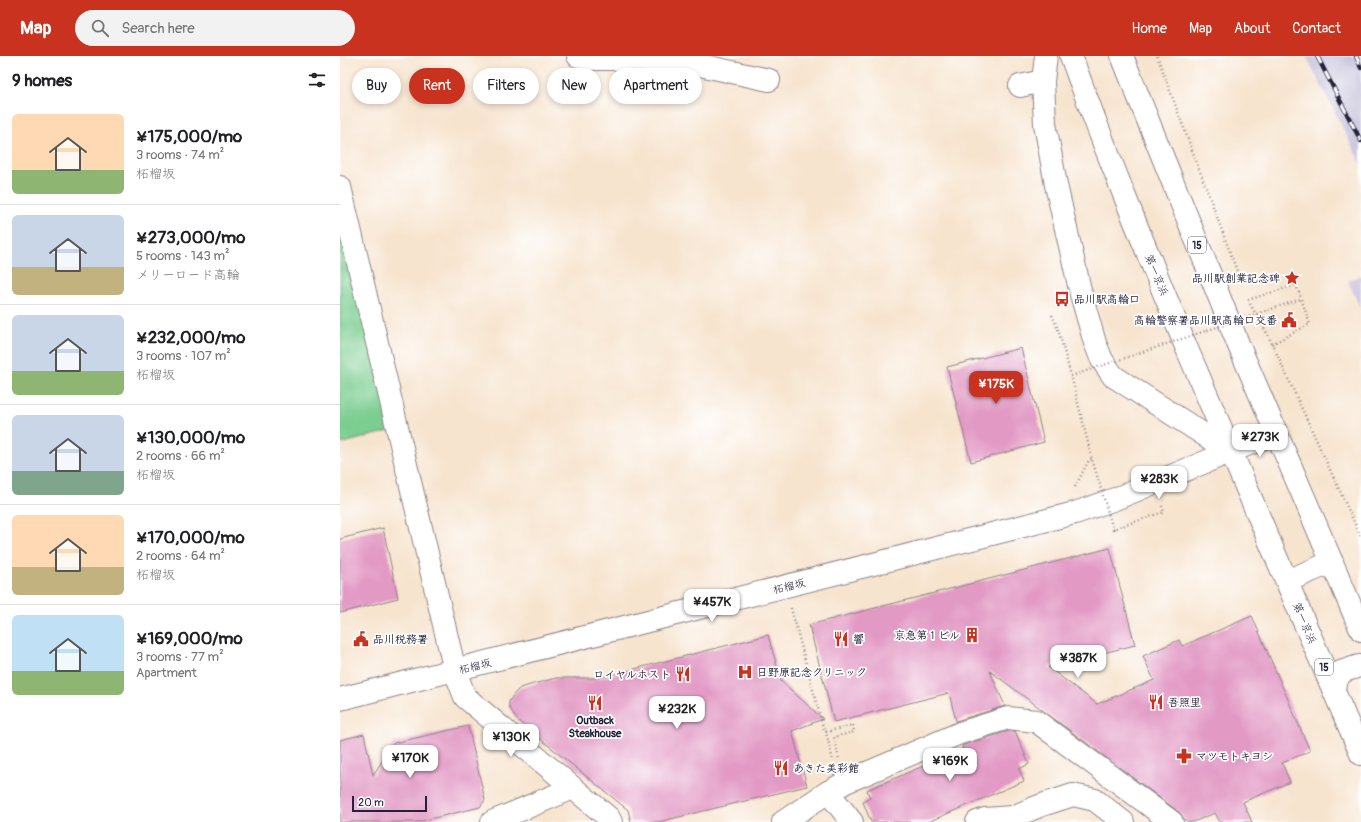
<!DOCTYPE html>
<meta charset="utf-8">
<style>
:root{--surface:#fff;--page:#f2f2f2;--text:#202124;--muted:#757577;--line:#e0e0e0;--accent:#c8321e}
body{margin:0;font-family:Pangolin,"Klee One",sans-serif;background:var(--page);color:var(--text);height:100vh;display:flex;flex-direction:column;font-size:15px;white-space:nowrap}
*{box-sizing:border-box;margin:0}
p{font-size:13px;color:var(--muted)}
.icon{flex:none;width:22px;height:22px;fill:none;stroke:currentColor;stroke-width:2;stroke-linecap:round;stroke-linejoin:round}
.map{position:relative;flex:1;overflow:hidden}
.drawer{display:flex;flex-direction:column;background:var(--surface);width:340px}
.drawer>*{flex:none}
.banner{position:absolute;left:12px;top:12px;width:380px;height:36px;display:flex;gap:8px}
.scale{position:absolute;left:12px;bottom:10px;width:75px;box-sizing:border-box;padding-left:4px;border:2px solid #22223b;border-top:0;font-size:11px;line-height:14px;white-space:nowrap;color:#22223b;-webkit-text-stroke:3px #fff;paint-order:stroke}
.price{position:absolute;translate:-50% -34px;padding:0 9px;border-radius:8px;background:#fff;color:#222;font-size:13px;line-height:26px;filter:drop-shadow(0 1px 2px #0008)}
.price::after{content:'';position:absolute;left:50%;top:24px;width:12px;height:9px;margin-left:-6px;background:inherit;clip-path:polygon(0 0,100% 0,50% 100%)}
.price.current{background:var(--accent);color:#fff}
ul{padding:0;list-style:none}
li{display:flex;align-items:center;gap:12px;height:100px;padding:0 12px}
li+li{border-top:1px solid var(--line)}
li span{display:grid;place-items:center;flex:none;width:112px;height:80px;border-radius:6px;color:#555}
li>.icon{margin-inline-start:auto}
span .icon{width:48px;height:48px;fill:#fffc;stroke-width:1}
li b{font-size:17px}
h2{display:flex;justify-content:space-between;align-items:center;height:48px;padding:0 12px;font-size:17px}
.chip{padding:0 14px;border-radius:18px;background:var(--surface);box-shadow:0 2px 6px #0003;font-size:14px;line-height:36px}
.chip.current{background:var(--accent);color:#fff}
header{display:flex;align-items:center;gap:24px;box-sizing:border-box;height:56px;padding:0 20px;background:var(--accent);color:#fff}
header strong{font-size:19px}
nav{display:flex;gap:22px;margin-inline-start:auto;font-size:14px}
.search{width:280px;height:36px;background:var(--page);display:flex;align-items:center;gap:10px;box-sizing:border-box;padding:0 14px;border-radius:22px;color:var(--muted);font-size:15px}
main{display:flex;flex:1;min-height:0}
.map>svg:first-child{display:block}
.industrial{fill:#c5c0da}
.green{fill:#7bce90;stroke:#4e7866}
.building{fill:#e299c4}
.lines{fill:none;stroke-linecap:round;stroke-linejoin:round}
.minor-casing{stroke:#8c8385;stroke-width:24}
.highway-casing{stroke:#8c8385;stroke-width:24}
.path{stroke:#8c8385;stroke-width:2.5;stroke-dasharray:1 3;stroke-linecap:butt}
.minor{stroke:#fff;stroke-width:22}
.highway{stroke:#fff;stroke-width:22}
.rail-casing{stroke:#22223b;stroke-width:4.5}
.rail{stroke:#fff;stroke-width:3;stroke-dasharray:9;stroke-linecap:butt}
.path-bridge{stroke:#8c8385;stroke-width:2.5;stroke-dasharray:1 3;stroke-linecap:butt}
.labels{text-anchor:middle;stroke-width:3.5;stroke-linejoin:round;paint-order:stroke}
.shield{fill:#fff;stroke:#646476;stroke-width:1}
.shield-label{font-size:10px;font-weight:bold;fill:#22223b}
.street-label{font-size:11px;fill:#22223b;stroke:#fff}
.poi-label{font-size:11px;font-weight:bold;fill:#22223b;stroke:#fff;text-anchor:start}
</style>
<header>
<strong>Map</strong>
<div class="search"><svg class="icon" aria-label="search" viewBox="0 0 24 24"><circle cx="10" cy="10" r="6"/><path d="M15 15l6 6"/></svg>Search here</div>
<nav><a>Home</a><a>Map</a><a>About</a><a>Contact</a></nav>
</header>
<main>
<section class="drawer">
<h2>9 homes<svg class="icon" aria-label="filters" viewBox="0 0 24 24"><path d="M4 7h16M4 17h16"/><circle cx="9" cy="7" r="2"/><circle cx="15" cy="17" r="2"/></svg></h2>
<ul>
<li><span style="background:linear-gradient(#ffd9b3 70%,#8fb573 0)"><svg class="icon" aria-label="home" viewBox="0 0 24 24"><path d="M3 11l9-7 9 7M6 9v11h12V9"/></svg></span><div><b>¥175,000/mo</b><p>3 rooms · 74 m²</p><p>柘榴坂</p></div></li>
<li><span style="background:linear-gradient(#c9d6e8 65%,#c2b280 0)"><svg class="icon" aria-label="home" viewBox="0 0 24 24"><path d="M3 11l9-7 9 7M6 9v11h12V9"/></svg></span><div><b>¥273,000/mo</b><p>5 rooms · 143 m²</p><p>メリーロード高輪</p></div></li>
<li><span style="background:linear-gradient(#c9d6e8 70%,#8fb573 0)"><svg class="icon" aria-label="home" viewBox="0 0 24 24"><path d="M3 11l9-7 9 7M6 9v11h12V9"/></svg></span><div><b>¥232,000/mo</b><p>3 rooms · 107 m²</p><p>柘榴坂</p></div></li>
<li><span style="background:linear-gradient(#c9d6e8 70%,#7fa58c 0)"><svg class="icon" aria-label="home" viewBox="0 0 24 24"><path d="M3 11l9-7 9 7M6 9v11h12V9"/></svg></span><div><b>¥130,000/mo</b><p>2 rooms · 66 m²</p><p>柘榴坂</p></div></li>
<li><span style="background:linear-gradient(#ffd9b3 65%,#c2b280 0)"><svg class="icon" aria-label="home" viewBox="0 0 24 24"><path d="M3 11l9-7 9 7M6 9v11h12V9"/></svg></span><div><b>¥170,000/mo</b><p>2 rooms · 64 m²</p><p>柘榴坂</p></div></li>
<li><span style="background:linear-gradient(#bfe0f5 70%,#8fb573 0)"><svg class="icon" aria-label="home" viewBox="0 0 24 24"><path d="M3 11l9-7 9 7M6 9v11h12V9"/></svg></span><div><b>¥169,000/mo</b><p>3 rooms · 77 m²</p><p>Apartment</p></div></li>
</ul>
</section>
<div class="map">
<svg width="1021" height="766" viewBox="0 0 1021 766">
<rect width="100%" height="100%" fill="#fff"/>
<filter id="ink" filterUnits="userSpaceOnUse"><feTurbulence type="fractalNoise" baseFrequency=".025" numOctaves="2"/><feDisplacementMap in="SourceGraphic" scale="8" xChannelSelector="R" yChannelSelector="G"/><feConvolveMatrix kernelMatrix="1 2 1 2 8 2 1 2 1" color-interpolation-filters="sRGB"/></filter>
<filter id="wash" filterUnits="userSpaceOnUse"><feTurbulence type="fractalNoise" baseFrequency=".012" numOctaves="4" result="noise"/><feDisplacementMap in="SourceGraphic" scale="16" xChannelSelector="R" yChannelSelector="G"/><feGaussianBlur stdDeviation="0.9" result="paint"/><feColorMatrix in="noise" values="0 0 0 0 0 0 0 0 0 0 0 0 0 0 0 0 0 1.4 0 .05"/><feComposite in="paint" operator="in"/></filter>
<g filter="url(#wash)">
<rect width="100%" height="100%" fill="#f7e4cf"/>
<!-- industrial -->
<g class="industrial">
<path d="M966,0H1021V108L986,39Z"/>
<path d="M1021,219V254L1008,225Z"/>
</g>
<!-- green -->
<path class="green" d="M0,130L57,373L0,388Z"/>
<g id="blocks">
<!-- building -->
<g class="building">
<path d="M681,292L704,386L631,406L607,311Z"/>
<path d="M43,472L58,542L0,557V483Z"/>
<path d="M770,492L795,589L708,611L757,648L814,624L803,600L839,584L842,590L912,560L970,695L942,707L950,726L903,746L912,766H880L875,757L853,766H848L844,763L839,756L650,615L665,650L616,665L609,637L494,666L469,569Z"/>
<path d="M428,579L441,625L483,663L452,675L467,730L318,766H291L288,754L177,664L169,651V645L175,637L180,632L197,627L216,622H259Z"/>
<path d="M128,670L145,744L140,751L77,766H0V684L24,678L33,719L54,687Z"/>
<path d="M669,675H675L689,708L679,713L684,725L588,766H531L523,746L530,742L527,734L623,693L622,690L624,689Z"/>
</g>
</g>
</g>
<g filter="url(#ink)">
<use href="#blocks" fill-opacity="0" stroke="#8c8385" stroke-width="1"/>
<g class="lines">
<!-- minor casing -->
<g class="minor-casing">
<g id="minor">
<path d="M238,0L251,3H283L346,6L429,24"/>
<path d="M706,0L703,25L705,68L716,129L741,238L755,287L762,304L773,320L891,396"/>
<path d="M680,30L703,25"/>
<path d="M0,131L115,615L125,641L269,762L271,766"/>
<path d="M0,643L735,457L775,443L936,377"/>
<path d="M488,736L512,766"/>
<path d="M152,766L233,732"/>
<path d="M443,766L488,736L506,726L620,677L668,662L696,665L832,766"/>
<path d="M637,766L645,763L672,761L702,749L733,739L755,744L783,766"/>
</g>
</g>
<!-- highway casing -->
<g class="highway-casing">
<g id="highway">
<path d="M731,0C767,99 807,196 847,293C904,428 963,563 1021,698"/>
<path d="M782,0L899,290L1021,574"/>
<path d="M947,525L992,506"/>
<path d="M993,632L1001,616L1019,610H1021"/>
</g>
</g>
<!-- path -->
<g class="path">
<path d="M817,0L897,215"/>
<path d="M908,244L958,228"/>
<path d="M910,248L928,279L1021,481"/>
<path d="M712,259L718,273"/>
<path d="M932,288L970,268L956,228"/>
<path d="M735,431L749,404L752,403"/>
<path d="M776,472L824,456L822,450"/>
<path d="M773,473L774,476"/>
<path d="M451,552L483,671L486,676L493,705"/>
<path d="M486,676L513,669L514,676L494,681L499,703"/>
</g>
<!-- minor -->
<use href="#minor" class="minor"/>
<!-- highway -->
<use href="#highway" class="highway"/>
<!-- rail casing -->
<g class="rail-casing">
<g id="rail">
<path d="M977,0L1021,85"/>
<path d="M1016,0L1021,12"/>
</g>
</g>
<!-- rail -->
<use href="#rail" class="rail"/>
<!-- path-bridge -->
<g class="path-bridge">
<path d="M718,273L732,323L752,403L773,473L776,472"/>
<path d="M731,320L961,243"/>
</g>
</g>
</g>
<!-- icons -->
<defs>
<g id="sight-bare" transform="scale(1.2)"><path d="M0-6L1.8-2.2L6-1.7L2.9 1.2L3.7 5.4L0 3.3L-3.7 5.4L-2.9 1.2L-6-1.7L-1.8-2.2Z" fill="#c8321e" stroke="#fff" stroke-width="2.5" paint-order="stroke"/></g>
<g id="bus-bare" transform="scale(1.2)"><path d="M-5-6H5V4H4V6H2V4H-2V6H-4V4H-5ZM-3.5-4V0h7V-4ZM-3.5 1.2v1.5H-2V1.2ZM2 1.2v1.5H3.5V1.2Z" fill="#c8321e" stroke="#fff" stroke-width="2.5" paint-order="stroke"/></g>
<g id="civic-bare" transform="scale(1.2)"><path d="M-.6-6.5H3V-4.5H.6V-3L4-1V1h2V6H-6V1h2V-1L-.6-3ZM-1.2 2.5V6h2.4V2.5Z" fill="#c8321e" stroke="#fff" stroke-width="2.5" paint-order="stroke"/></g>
<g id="building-bare" transform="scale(1.2)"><path d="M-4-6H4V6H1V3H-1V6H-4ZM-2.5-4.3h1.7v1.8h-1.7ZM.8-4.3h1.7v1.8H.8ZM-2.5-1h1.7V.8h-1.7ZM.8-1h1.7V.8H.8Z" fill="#c8321e" stroke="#fff" stroke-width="2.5" paint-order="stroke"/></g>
<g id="restaurant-bare" transform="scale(1.2)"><path d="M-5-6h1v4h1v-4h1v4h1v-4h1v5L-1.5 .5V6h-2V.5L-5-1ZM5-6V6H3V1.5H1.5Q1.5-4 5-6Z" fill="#c8321e" stroke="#fff" stroke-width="2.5" paint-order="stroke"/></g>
<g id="hospital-bare" transform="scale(1.2)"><path d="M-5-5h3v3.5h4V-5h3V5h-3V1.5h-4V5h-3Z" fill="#c8321e" stroke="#fff" stroke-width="2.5" paint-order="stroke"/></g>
<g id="pharmacy-bare" transform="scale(1.2)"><path d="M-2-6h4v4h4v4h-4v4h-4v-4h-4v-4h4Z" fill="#c8321e" stroke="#fff" stroke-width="2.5" paint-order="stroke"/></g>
</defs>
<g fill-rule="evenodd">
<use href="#sight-bare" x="952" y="222"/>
<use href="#bus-bare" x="722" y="243"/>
<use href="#civic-bare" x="949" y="264"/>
<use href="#building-bare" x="632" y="579"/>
<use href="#civic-bare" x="21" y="583"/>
<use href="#restaurant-bare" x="501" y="583"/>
<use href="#hospital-bare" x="405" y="616"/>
<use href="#restaurant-bare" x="343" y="618"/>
<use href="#restaurant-bare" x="816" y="646"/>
<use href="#restaurant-bare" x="255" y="647"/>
<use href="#pharmacy-bare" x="844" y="700"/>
<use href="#restaurant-bare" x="441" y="712"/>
</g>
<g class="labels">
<!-- shield labels -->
<g class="shield">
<rect x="848" y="181" width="18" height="16" rx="3"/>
<rect x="975" y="603" width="18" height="16" rx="3"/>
</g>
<g class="shield-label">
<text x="857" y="193">15</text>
<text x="984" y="615">15</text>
</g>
<!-- street labels -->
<g class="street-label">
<text transform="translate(817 219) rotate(67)" y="4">第一京浜</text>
<text transform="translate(449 530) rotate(-14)" y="4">柘榴坂</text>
<text transform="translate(965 567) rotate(67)" y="4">第一京浜</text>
<text transform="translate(135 610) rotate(-14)" y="4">柘榴坂</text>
</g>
<!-- poi labels -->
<g class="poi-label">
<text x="940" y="226" text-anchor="end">品川駅創業記念碑</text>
<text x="734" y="247">品川駅高輪口</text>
<text x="937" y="268" text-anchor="end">高輪警察署品川駅高輪口交番</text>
<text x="620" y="583" text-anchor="end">京急第１ビル</text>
<text x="33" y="587">品川税務署</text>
<text x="513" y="587">響</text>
<text x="417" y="620">日野原記念クリニック</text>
<text x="331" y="622" text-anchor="end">ロイヤルホスト</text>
<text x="828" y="650">吾照里</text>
<text x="255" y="668" text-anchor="middle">Outback<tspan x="255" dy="13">Steakhouse</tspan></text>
<text x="856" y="704">マツモトキヨシ</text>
<text x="453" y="716">あきた美彩館</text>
</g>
</g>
</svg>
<div class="scale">20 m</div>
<b class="price current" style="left:656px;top:349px">¥175K</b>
<b class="price" style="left:920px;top:402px">¥273K</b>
<b class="price" style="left:819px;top:444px">¥283K</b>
<b class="price" style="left:372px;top:567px">¥457K</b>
<b class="price" style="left:738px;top:623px">¥387K</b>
<b class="price" style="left:337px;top:674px">¥232K</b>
<b class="price" style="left:171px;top:702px">¥130K</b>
<b class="price" style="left:70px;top:723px">¥170K</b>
<b class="price" style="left:610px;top:726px">¥169K</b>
<div class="banner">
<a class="chip">Buy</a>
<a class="chip current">Rent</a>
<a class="chip">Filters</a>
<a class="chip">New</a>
<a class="chip">Apartment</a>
</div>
</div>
</main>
